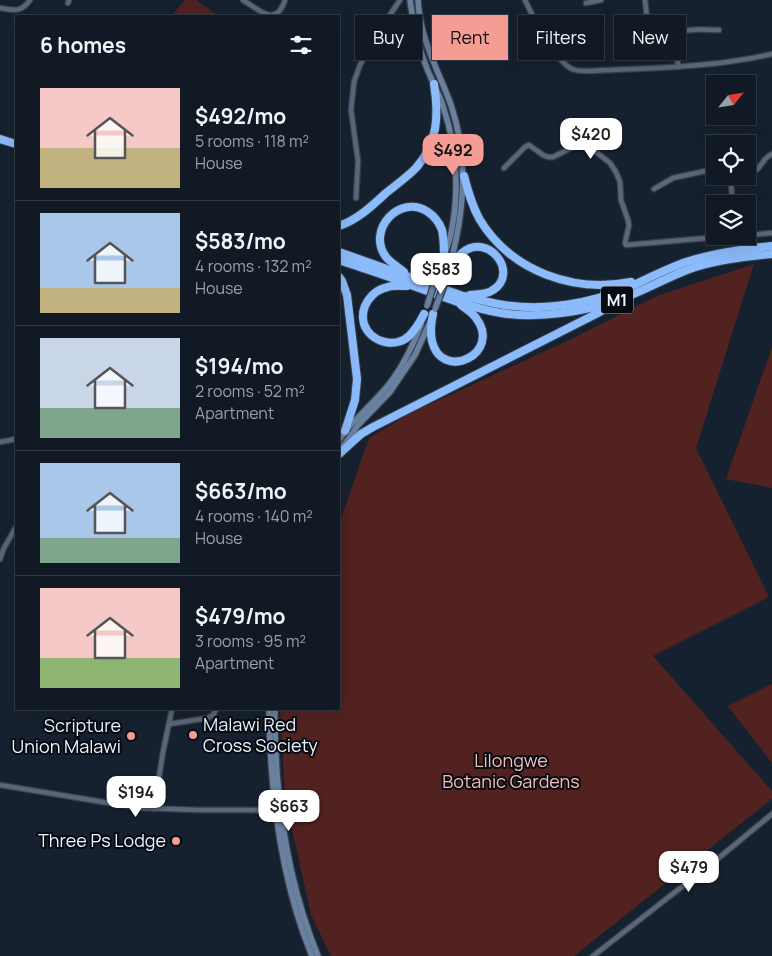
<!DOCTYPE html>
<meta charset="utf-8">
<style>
:root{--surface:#101924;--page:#1e2631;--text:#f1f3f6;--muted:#9ca0a6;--line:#303841;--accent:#f59c95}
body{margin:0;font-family:Manrope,sans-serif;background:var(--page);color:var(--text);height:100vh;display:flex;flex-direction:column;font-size:19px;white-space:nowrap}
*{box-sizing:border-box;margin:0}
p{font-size:16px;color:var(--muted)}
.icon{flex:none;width:28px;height:28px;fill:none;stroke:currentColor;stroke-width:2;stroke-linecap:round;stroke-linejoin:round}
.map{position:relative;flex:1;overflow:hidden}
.side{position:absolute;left:15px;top:15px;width:325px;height:695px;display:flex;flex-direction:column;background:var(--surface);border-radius:0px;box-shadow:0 5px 20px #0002,0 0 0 1px var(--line)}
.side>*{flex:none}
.hud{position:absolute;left:355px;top:15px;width:341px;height:45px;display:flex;gap:10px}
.needle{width:32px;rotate:60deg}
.fabs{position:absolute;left:706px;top:75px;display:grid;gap:10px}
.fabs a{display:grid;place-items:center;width:50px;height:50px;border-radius:0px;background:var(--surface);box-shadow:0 5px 20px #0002,0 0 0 1px var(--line);font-size:25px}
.price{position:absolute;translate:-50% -42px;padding:0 11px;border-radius:10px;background:#fff;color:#222;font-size:16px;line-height:32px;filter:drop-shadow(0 1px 2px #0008)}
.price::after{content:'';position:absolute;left:50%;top:30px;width:15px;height:11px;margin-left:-8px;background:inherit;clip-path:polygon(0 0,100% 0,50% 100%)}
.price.current{background:var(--accent);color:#111}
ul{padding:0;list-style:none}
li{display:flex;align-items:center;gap:15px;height:125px;padding:0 25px}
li+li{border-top:1px solid var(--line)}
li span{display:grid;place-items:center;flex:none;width:140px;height:100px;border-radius:0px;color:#555}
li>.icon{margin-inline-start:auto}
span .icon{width:60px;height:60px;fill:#fffc;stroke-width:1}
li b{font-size:21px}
h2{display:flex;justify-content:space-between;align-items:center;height:60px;padding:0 25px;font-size:21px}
.pill{padding:0 18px;border-radius:0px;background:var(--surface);box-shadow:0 5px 20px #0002,0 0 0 1px var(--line);font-size:18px;line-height:45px}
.pill.current{background:var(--accent);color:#111}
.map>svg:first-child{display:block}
.green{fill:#512220}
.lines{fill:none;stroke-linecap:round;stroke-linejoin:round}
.street-casing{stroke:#363e4a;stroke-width:7}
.secondary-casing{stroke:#363e4a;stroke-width:8}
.highway-casing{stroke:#363e4a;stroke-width:10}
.street{stroke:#5a6778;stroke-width:4.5}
.secondary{stroke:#69809f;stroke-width:5.5}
.highway{stroke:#8bbbfa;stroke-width:8}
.secondary-bridge-casing{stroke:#363e4a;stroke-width:8;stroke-linecap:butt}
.secondary-bridge{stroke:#69809f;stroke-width:5.5}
.poi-dot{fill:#f59c95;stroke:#060a11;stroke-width:2}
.labels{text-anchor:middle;stroke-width:4;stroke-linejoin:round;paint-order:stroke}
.shield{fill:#060a11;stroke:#a8aeb8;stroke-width:1}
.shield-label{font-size:16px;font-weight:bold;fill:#edf5ff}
.poi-label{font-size:18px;fill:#edf5ff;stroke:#060a11;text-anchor:end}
.park-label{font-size:18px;fill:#f6bdb8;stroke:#060a11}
</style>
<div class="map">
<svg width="772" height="956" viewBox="0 0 772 956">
<rect width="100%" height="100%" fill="#162130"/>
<!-- green -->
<g class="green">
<path d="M185,0H196L219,16H171Z"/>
<path d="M754,264L696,448L769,597L653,656L772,791V799L574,956H331L311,915L285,797L280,709H339V524L369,438L411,413L567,341L657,296Z"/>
<path d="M772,347V488L726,479Z"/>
<path d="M772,684V763L728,706Z"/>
</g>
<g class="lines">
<!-- street casing -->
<g class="street-casing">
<g id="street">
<path d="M243,0C259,10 276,28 285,0"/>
<path d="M525,0C533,17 555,61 572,69C577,71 582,71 588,71C649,68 712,68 772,54"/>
<path d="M645,0L649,35"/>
<path d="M68,3L69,0"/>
<path d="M586,3L601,0"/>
<path d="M0,8C14,10 21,13 30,0"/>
<path d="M672,36C686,27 703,30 719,30"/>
<path d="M618,38L666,33C679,37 677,56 678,67"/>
<path d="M504,168L525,147L529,145L543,155L548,157H553L581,143L586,144L610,163L616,172L620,182L621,200L628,220L629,225L625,243L626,245L731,236"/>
<path d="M748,174C764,169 760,159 772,154"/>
<path d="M730,176L733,204"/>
<path d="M654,189L673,178L715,169"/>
<path d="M356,198L358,161L351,110L354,82L360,65L373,40L400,0"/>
<path d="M748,235L772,233"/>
<path d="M0,442L16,439"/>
<path d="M0,559L4,548L16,527"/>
<path d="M169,724L208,718L214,714L216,709"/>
<path d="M0,785L139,808L200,810H258L275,807"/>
<path d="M154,809L163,752L172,709"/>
<path d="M593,956L715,861L772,814"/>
</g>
</g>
<!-- secondary casing -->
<g class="secondary-casing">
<g id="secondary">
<path d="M410,0C413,22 417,43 425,63C430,78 438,91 443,106C457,148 460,194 450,238C446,251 441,264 436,278"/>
<path d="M418,0C420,40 438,69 451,105C471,164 463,224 445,282"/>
<path d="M339,440C353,419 375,403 390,383C403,366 413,345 421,325"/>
<path d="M341,449L359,424L390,392L415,355L430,322"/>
<path d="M269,709C270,793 280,878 312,956"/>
<path d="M275,709C274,730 276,752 277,774C282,836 294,898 318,956"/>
</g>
</g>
<!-- highway casing -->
<g class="highway-casing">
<g id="highway">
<path d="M0,139L16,144"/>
<path d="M464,176C468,191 472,206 480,220C512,272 574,293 631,282"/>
<path d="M339,226C357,220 372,206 386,193C396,185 407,177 416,168C438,143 439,115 434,84"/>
<path d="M339,252L463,296C477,299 490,303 504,305C545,311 589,304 627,288C647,279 666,269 686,262C714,253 743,249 772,246"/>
<path d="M339,260C359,267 380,273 400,281C433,293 466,307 501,313C539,319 584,312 621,299C643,291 664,279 687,270C714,260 743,257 772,254"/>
<path d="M404,272C398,267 391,263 386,257C366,230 400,193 428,212C434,216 439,222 442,230C444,239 444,248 444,257"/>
<path d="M448,272C452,265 455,258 462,253C488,231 520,273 493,290C486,295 478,294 470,295"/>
<path d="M339,277L342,281L347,295L357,379L355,400L345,431"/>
<path d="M407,286C401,286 394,285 388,287C372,290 359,307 364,324C370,342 395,349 409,336C415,330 420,322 424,314"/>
<path d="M433,314C431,323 430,332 432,341C442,383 503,353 476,318C473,313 466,309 461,305"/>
<path d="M339,454L361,434L373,427L596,314L612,305"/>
</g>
</g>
<!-- street -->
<use href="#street" class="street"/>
<!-- secondary -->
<use href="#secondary" class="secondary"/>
<!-- highway -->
<use href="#highway" class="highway"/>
<!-- secondary-bridge casing -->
<g class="secondary-bridge-casing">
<g id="secondary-bridge">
<path d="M427,306L436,278"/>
<path d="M435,309L445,282"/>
</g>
</g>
<!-- secondary-bridge -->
<use href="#secondary-bridge" class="secondary-bridge"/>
</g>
<!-- markers -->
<g class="poi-dot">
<circle cx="193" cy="735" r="5"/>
<circle cx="131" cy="736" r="5"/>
<circle cx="176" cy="841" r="5"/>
</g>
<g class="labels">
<!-- shield labels -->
<rect class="shield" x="601" y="286.5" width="32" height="27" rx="4"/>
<g class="shield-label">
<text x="617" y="306">M1</text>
</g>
<!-- poi labels -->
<g class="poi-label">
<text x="203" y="731" text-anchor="start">Malawi Red<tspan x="203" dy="21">Cross Society</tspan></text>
<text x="121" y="732">Scripture<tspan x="121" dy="21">Union Malawi</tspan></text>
<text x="166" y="847">Three Ps Lodge</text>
</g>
<!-- park labels -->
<g class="park-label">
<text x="511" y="767">Lilongwe<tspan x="511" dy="21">Botanic Gardens</tspan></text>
</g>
</g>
</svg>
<div class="fabs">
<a><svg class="needle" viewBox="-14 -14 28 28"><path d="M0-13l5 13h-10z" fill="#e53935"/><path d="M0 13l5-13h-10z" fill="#9ca0a6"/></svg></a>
<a><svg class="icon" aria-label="locate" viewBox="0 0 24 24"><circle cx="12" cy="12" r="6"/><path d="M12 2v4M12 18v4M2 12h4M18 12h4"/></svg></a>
<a><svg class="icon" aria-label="layers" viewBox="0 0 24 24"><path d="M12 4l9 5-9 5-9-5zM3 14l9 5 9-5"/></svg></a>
</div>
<b class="price" style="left:591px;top:160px">$420</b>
<b class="price current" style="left:453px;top:176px">$492</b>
<b class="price" style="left:441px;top:295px">$583</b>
<b class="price" style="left:136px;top:818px">$194</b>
<b class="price" style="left:289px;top:832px">$663</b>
<b class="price" style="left:689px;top:893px">$479</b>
<div class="hud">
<a class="pill">Buy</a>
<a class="pill current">Rent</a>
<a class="pill">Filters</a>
<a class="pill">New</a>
</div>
<section class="side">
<h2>6 homes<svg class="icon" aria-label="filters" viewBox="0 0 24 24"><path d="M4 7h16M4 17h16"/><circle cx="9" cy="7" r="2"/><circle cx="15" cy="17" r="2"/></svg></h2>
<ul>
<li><span style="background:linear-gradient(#f6c9c9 60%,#c2b280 0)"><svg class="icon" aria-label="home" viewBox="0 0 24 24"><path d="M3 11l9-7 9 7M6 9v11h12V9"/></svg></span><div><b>$492/mo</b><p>5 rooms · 118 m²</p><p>House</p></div></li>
<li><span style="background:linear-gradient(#a9c7e8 75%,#c2b280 0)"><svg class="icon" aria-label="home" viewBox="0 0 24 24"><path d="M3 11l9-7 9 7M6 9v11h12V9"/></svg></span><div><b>$583/mo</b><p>4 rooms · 132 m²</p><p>House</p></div></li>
<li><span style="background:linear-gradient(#c9d6e8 70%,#7fa58c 0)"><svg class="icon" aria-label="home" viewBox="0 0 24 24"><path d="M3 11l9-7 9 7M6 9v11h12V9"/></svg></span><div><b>$194/mo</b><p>2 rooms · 52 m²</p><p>Apartment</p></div></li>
<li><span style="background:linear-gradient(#a9c7e8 75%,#7fa58c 0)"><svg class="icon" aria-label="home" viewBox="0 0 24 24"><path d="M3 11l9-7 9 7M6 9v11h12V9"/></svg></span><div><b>$663/mo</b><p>4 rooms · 140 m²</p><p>House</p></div></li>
<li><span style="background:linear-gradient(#f6c9c9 70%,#8fb573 0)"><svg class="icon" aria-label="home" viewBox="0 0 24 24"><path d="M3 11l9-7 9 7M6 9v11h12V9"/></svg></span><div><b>$479/mo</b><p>3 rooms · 95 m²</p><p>Apartment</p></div></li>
</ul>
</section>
</div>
